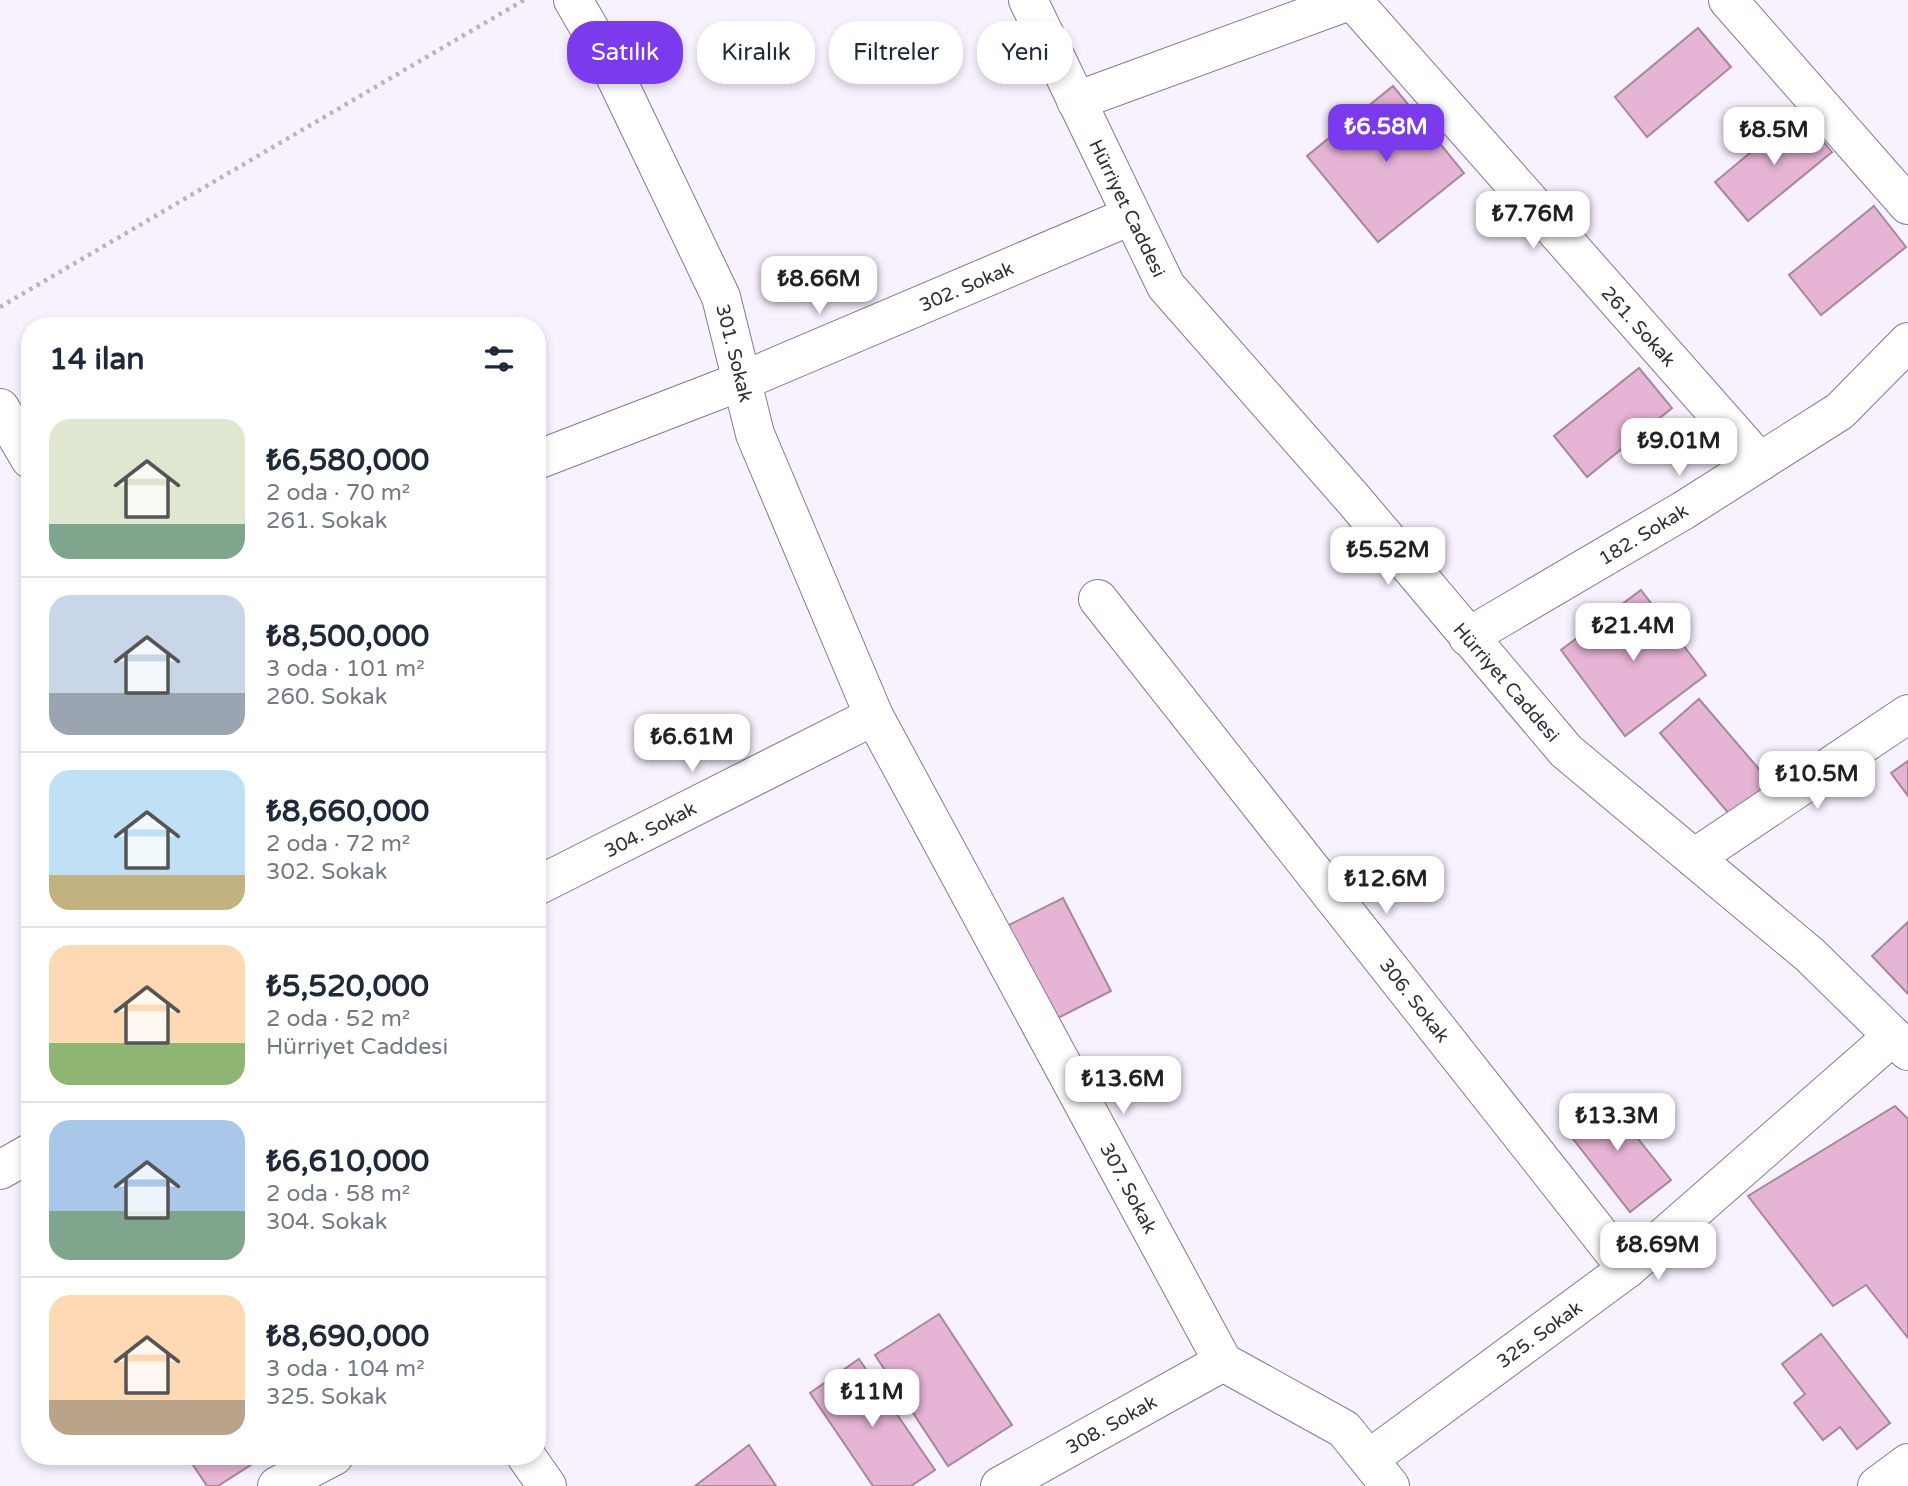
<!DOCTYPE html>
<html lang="tr">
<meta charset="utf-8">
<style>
:root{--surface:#fff;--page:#f6f6f7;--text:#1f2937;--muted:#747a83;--line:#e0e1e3;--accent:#7c3aed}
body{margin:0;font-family:"Varela Round",sans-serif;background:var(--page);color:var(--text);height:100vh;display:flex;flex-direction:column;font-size:26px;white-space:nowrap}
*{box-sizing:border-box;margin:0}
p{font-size:23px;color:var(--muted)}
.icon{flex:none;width:38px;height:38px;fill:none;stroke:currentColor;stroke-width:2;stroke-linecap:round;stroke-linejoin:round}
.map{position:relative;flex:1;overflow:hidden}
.details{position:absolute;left:21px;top:317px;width:525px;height:1148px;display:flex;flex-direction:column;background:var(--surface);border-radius:28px;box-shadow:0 4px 10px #0003}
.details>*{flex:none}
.hud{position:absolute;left:567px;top:21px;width:665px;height:63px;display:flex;gap:14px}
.price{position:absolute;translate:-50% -60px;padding:0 16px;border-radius:14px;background:#fff;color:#222;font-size:23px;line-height:46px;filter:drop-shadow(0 2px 4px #0008)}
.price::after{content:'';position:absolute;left:50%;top:42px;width:21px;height:16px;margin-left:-10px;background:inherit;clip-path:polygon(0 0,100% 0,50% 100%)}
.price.selected{background:var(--accent);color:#fff}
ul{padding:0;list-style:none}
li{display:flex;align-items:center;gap:21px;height:175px;padding:0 28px}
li+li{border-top:2px solid var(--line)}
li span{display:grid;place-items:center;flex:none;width:196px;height:140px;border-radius:21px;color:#555}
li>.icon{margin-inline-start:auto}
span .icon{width:84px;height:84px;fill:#fffc;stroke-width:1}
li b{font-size:30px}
h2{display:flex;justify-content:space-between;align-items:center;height:84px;padding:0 28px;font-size:30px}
.chip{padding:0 24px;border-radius:28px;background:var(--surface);box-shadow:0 4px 10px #0003;font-size:24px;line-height:63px}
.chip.selected{background:var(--accent);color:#fff}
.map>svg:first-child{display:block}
.building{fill:#e6b4d5;stroke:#a6889b;stroke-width:2}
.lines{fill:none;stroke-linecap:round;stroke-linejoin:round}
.minor-casing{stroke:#867894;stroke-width:40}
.path{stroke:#bab4c0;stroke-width:4.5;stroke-dasharray:3.5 5;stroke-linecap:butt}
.minor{stroke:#fff;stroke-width:38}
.labels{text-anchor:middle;stroke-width:5;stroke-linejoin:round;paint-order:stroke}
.street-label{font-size:19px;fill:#322d38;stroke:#fff}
</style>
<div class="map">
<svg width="1908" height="1486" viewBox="0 0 1908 1486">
<rect width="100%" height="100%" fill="#f8f1fe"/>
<!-- building -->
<g class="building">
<path d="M1698,28L1731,67L1647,137L1615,97Z"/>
<path d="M1393,86L1464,173L1378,242L1307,156Z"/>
<path d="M1799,112L1832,152L1748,221L1715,182Z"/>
<path d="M1874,206L1906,247L1821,315L1789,275Z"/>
<path d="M1639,368L1672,408L1587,477L1554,436Z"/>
<path d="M1641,590L1706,675L1625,736L1561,650Z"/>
<path d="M1699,699L1770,782L1731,816L1660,733Z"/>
<path d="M1908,761V796L1891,773Z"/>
<path d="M1063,898L1111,991L1054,1020L1007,926Z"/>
<path d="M1908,922V994L1872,956Z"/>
<path d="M1603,1095L1671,1180L1630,1212L1563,1126Z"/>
<path d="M1895,1106L1908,1119V1338L1866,1285L1833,1306L1748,1196Z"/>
<path d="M939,1314L1012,1425L948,1466L875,1355Z"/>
<path d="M1821,1334L1890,1423L1857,1449L1840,1427L1823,1440L1794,1403L1805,1394L1782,1364Z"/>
<path d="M859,1359L935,1470L911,1486H873L810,1393Z"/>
<path d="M749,1445L776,1486H695Z"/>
<path d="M187,1456H265L218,1486H207Z"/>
</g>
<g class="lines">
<!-- minor casing -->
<g class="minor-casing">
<g id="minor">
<path d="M573,0L606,57L721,297L755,434L874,716L1223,1362L1344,1429L1390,1486"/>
<path d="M1028,0L1166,286L1354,500L1566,751L1810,955L1908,1051"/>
<path d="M1352,0L1760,462"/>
<path d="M1728,0L1908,205"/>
<path d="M1076,101L1352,0"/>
<path d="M0,408L30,459"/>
<path d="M537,460L742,381L1121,220"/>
<path d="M1098,599L1627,1269"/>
<path d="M1468,637L1684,510L1840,411L1908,342"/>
<path d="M1694,858L1908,714"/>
<path d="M537,886L874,716"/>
<path d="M0,1170L30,1153"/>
<path d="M526,1456L547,1486"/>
<path d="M1369,1459L1627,1269L1893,1036"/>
<path d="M277,1486L334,1456"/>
<path d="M1000,1486L1223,1362"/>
<path d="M1877,1486L1908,1463"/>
</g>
</g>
<!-- path -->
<path class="path" d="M0,307L524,0"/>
<!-- minor -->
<use href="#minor" class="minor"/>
</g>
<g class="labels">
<!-- street labels -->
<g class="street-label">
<text transform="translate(1128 208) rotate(64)" y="7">Hürriyet Caddesi</text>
<text transform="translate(966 286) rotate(-23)" y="7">302. Sokak</text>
<text transform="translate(1639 326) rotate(48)" y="7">261. Sokak</text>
<text transform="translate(735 353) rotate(76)" y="7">301. Sokak</text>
<text transform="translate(1643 534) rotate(-31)" y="7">182. Sokak</text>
<text transform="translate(1507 682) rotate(49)" y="7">Hürriyet Caddesi</text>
<text transform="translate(650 829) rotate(-27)" y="7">304. Sokak</text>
<text transform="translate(1415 1000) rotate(52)" y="7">306. Sokak</text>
<text transform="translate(1129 1188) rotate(62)" y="7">307. Sokak</text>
<text transform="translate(1539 1334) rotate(-36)" y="7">325. Sokak</text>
<text transform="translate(1111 1424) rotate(-29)" y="7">308. Sokak</text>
</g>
</g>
</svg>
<b class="price selected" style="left:1386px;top:164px">₺6.58M</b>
<b class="price" style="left:1774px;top:167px">₺8.5M</b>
<b class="price" style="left:1533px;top:251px">₺7.76M</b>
<b class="price" style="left:819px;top:316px">₺8.66M</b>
<b class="price" style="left:1679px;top:478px">₺9.01M</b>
<b class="price" style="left:1388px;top:587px">₺5.52M</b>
<b class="price" style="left:1633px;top:663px">₺21.4M</b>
<b class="price" style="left:692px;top:774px">₺6.61M</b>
<b class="price" style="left:1817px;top:811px">₺10.5M</b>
<b class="price" style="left:1386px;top:916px">₺12.6M</b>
<b class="price" style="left:1123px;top:1116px">₺13.6M</b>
<b class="price" style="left:1617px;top:1153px">₺13.3M</b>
<b class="price" style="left:1658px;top:1282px">₺8.69M</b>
<b class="price" style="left:872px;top:1429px">₺11M</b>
<div class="hud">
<a class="chip selected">Satılık</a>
<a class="chip">Kiralık</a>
<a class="chip">Filtreler</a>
<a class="chip">Yeni</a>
</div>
<section class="details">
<h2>14 ilan<svg class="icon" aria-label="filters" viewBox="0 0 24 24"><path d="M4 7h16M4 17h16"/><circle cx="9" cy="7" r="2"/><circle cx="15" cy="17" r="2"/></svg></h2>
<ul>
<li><span style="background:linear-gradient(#dfe7d0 75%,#7fa58c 0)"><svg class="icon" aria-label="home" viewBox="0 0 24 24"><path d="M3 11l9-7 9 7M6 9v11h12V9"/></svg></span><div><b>₺6,580,000</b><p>2 oda · 70 m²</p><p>261. Sokak</p></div></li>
<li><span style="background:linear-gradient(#c9d6e8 70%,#9aa5b1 0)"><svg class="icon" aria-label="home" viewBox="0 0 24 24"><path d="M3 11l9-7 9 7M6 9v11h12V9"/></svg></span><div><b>₺8,500,000</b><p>3 oda · 101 m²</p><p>260. Sokak</p></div></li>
<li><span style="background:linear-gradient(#bfe0f5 75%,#c2b280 0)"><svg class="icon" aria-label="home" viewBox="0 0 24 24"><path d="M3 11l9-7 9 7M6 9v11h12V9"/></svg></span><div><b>₺8,660,000</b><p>2 oda · 72 m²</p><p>302. Sokak</p></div></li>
<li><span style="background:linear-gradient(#ffd9b3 70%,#8fb573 0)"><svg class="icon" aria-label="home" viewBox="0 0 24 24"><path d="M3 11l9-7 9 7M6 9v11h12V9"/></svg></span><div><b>₺5,520,000</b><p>2 oda · 52 m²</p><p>Hürriyet Caddesi</p></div></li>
<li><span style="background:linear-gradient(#a9c7e8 65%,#7fa58c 0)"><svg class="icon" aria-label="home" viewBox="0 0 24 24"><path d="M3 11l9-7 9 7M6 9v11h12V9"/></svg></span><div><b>₺6,610,000</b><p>2 oda · 58 m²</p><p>304. Sokak</p></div></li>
<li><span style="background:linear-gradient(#ffd9b3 75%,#b9a48a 0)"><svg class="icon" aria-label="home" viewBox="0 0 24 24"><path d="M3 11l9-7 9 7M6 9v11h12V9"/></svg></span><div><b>₺8,690,000</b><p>3 oda · 104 m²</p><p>325. Sokak</p></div></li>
</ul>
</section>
</div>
